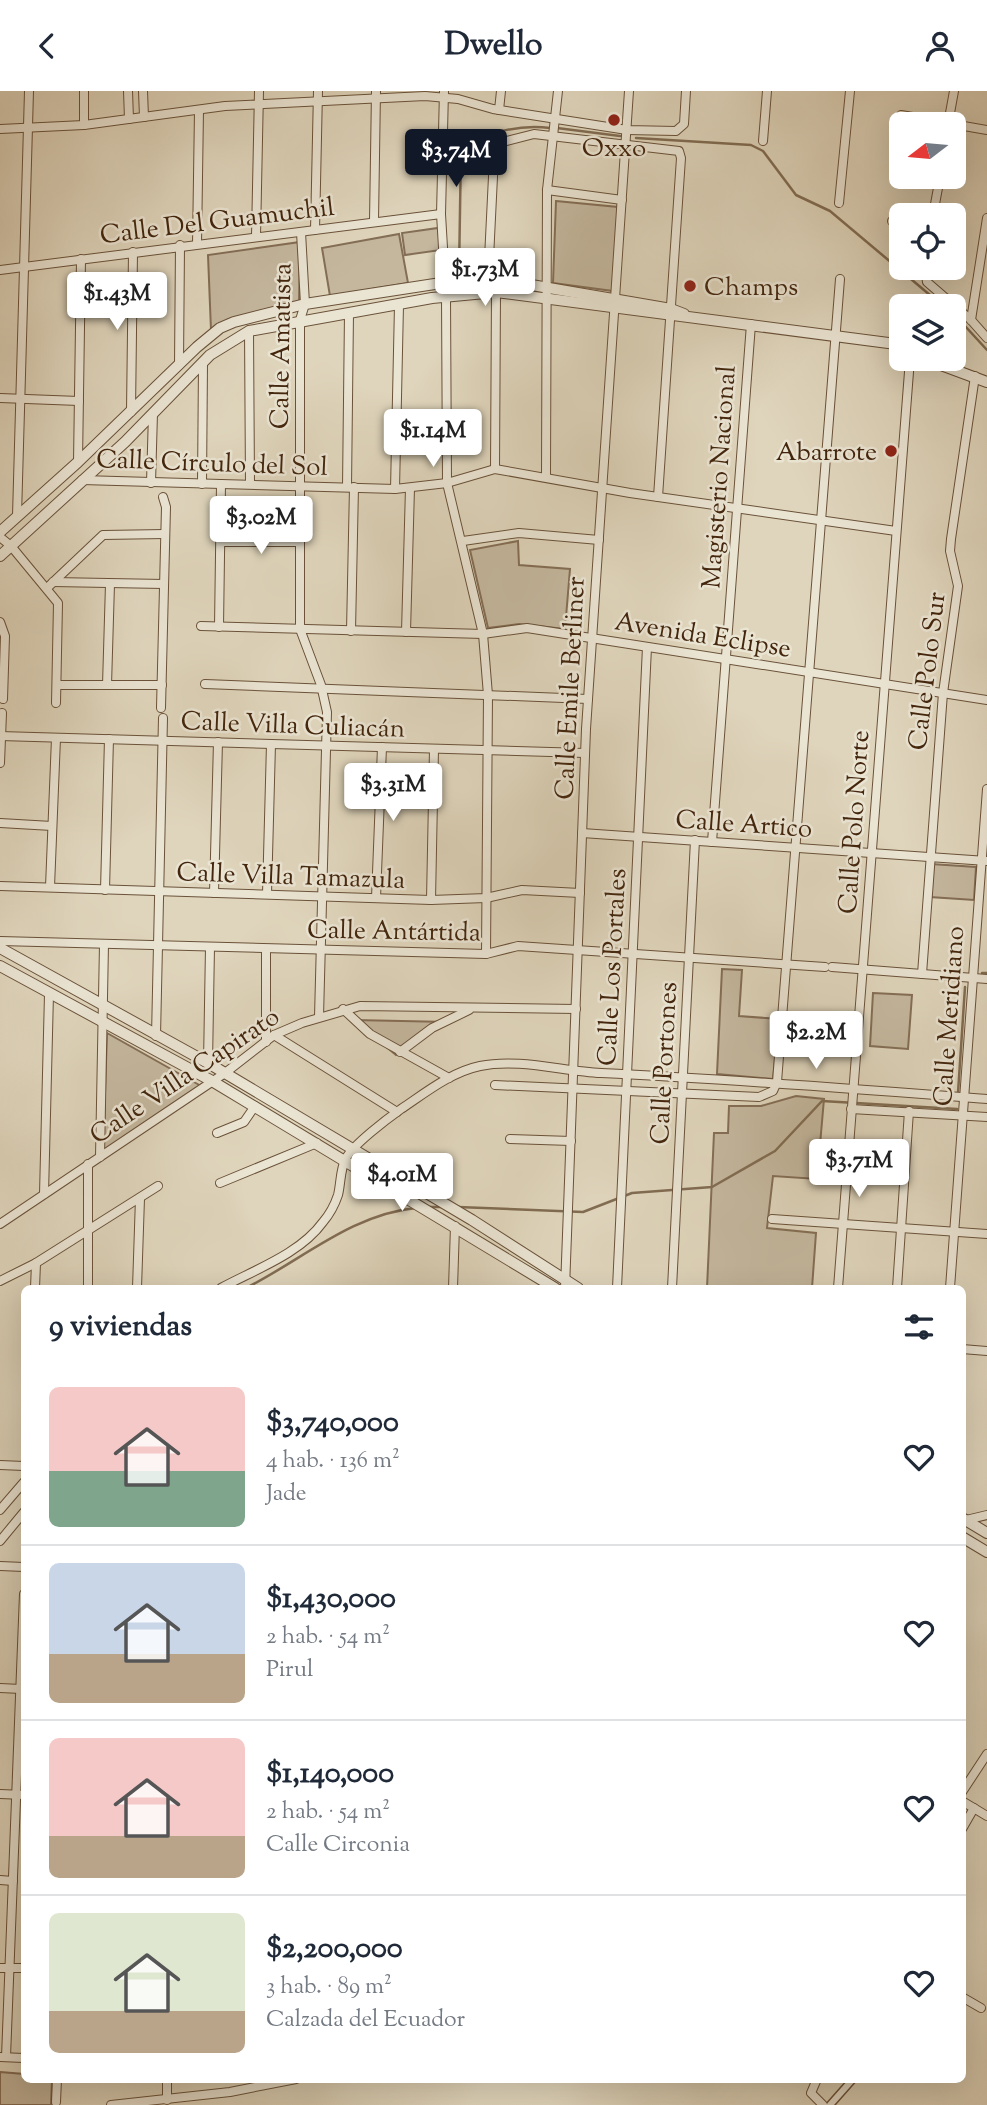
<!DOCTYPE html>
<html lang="es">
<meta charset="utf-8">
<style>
:root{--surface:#fff;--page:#f6f6f7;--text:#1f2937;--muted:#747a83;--line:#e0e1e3;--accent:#111827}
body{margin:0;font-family:"Sorts Mill Goudy",serif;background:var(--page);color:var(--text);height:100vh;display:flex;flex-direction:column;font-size:26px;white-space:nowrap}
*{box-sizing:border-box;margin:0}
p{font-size:23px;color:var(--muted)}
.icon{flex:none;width:38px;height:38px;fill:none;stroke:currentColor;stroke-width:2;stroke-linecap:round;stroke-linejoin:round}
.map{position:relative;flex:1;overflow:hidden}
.drawer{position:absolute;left:21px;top:1194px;width:945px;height:798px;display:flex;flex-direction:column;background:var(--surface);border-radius:10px;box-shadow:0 7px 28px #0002}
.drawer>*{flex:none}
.needle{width:46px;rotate:254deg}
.fabs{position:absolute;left:889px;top:21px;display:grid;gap:14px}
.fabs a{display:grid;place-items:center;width:77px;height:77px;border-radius:10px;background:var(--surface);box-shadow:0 7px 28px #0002;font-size:35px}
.price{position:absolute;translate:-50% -60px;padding:0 16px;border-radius:7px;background:#fff;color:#222;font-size:23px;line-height:46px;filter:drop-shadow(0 2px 4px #0008)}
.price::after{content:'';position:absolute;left:50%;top:42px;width:21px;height:16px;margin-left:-10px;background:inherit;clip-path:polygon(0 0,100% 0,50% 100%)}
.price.current{background:var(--accent);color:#fff}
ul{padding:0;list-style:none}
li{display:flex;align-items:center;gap:21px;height:175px;padding:0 28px}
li+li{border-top:2px solid var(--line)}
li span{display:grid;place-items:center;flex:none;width:196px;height:140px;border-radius:10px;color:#555}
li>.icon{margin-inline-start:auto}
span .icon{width:84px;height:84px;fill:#fffc;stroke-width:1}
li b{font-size:30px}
h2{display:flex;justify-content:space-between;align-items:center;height:84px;padding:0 28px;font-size:30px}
header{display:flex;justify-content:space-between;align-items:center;height:91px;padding:0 28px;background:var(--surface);font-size:32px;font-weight:800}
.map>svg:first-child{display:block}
.green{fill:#c4b79e;stroke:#846e56;stroke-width:2}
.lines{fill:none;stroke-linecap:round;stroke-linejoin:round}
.stream{stroke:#816c52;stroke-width:2.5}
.pedestrian-casing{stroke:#6a5239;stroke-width:9}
.minor-casing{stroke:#6a5239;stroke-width:10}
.tertiary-casing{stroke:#6a5239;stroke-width:12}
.pedestrian{stroke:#eae4d3;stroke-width:6}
.minor{stroke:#eae4d3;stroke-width:8}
.tertiary{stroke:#eae4d3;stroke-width:10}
.poi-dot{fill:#8f2418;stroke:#eae4d3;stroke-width:2.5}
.labels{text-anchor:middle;stroke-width:5;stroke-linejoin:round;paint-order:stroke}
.poi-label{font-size:26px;fill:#43260d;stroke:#eae4d3}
.street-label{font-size:26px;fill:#43260d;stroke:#eae4d3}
</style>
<header><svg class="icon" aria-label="back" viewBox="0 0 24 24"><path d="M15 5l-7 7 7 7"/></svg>Dwello<svg class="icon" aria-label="person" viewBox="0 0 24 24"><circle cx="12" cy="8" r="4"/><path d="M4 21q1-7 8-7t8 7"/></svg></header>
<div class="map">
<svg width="987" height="2014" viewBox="0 0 987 2014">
<rect width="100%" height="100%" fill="#dfd5bc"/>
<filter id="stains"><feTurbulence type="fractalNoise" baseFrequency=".00286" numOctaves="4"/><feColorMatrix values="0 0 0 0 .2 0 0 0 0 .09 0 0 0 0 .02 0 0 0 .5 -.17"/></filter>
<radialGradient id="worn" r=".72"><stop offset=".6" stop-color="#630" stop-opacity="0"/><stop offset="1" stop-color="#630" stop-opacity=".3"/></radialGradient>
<!-- green -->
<g class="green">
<path d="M556,110L618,116L613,200L553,192Z"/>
<path d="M438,137L441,159L405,164L402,142Z"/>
<path d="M399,143L408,192L330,205L322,157Z"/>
<path d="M300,151L299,214L229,228L211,239L208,164Z"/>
<path d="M518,450L519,474L570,478L565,538L519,533L488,537L470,459Z"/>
<path d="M931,773L976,776L974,809L930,806Z"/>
<path d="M722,878L742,879L739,925L779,928L773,988L717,983Z"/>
<path d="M873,902L912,904L908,958L870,955Z"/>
<path d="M354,929L449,931L422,943L396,964Z"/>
<path d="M107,942L201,995L103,1062Z"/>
<path d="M796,1005L824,1008L817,1088L773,1085L767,1137L816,1142L812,1197H707L714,1042H728L729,1015H761Z"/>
<path d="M0,1981L24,1983V1988H52L51,2014H0Z"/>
</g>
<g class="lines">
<!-- stream -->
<g class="stream">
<path d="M557,37L620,45"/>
<path d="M636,47L751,54L763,60L796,104L830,120L943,215"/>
<path d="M459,182L461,58C485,41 521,33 550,37"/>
<path d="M954,223L987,259"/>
<path d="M982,882H987"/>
<path d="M958,1002L965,896"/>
<path d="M430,1116H444"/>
<path d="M458,1116L583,1121L632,1102L712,1096L775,1060L822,1010L957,1018"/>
<path d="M246,1197C302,1169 352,1123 416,1117"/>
</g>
<!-- pedestrian casing -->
<g class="pedestrian-casing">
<path id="pedestrian" d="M830,2014L853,1988"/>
</g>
<!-- minor casing -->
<g class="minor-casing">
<g id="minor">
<path d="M128,0L129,28"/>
<path d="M143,0L144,26"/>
<path d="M444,0L441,123L445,190"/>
<path d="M499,19L501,0"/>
<path d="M901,24L987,39"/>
<path d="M948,33L954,0"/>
<path d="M84,34V0"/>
<path d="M0,38L84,34L225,15L425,5L458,8L493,18L627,39L676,40L684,33L686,0"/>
<path d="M763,50L767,0"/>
<path d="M897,77L901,78"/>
<path d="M547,99L622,109"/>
<path d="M839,112L850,0"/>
<path d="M933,124L940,86"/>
<path d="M374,130L376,0"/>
<path d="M892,130L901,132"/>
<path d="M315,139L318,0"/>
<path d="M301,141L305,213L300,229V538L321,594L327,621L319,926"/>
<path d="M256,145L259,0"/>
<path d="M197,153L199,19"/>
<path d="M925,177L927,191L971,229L987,247"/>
<path d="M0,179L441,123"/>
<path d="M488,188L494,65L503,51L534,43L679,60L681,67L658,406"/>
<path d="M446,205L447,392L483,543L488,604L486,863"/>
<path d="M971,229L987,127"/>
<path d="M249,240L250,393"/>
<path d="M179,274L180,154"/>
<path d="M0,307L79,310"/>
<path d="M131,321L133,161"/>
<path d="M78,371L81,168"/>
<path d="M495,378L496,201"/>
<path d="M546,386L547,99L558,0"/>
<path d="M82,389L395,398L447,392L495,378L630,402L896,440"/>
<path d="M151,392L153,322"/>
<path d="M202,393L203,272"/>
<path d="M347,396L349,222"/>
<path d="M395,398L399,214"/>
<path d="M17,425L29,0"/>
<path d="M0,446L11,455L58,512L56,612"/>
<path d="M463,450L519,442L599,449"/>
<path d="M222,451H300"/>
<path d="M53,491L164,493"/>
<path d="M47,497L103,444L165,443"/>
<path d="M0,531L5,545L3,608"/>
<path d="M201,535L483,543L527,537L987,609"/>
<path d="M219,536L221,393"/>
<path d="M351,540L354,396"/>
<path d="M406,541L410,397"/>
<path d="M205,593L588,608"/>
<path d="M57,594H162"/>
<path d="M107,594L110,493"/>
<path d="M161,617L166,416L163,406"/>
<path d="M0,645L585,662"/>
<path d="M0,672L2,622"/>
<path d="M0,732L52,735"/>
<path d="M582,742L987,770"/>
<path d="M712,751L751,233"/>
<path d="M0,795L431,809L486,807L522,799L580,802"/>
<path d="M50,796L56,647"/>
<path d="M105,799L109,648"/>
<path d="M214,802L218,651"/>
<path d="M267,803L271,653"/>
<path d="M376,807L382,656"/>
<path d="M431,809L434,658"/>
<path d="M0,850L486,863L518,855L825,876"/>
<path d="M832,876L987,888"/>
<path d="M922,883L943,602L958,495L950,460L951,448L975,285"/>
<path d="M343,918L370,943L449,987"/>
<path d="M274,944L397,1021"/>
<path d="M156,945L163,627"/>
<path d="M266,951V858"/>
<path d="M400,961L432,937L469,919"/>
<path d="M208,972L210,856"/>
<path d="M495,994L759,1006L773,1000L777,991L840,188"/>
<path d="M851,1018L987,1026"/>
<path d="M217,1042L244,1031L255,1015"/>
<path d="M510,1048L571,1050"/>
<path d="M100,1066L104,853"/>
<path d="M220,1092L317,1052"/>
<path d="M44,1103L49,903"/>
<path d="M772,1128L987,1143"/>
<path d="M0,1133L225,982L274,944L302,932L360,915L576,918"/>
<path d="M0,1190L36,1172L158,1095"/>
<path d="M35,1197L36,1172"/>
<path d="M88,1197V1073"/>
<path d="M137,1197L140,1107"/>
<path d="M221,1197C254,1179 300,1163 323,1131C329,1124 335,1113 338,1104C341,1092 340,1078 346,1067C354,1053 387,1028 401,1018C425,1002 451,981 480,975C518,967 562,980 601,982C730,988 858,998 987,1008"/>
<path d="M453,1197L455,1135"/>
<path d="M565,1197L586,638L629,0"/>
<path d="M617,1197L647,556"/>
<path d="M672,1197L695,749"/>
<path d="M838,1197L910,268"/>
<path d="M897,1197L909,1020"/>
<path d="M950,1197L987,698"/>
<path d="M962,1258L987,1260"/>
<path d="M0,1374L24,1375"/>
<path d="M0,1419L24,1391"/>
<path d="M966,1429L987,1424"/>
<path d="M0,1450L24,1421"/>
<path d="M0,1475L24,1476"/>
<path d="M0,1597L21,1598"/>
<path d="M962,1701L987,1663"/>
<path d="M0,1703L24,1704"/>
<path d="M962,1710L987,1725"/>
<path d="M962,1738L974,1717"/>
<path d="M0,1789L13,1790"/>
<path d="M0,1877H24"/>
<path d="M962,1906L981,1917"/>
<path d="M0,1966L24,1967"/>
<path d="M6,1966L24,1503"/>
<path d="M817,1988L811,2002L823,2014"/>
<path d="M167,2009V1988"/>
<path d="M56,2011L57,1988"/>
<path d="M111,2014L230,2001L296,1988"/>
</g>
</g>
<!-- tertiary casing -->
<g class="tertiary-casing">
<g id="tertiary">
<path d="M925,268L987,291"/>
<path d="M0,441L78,371L197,256L220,237L234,231L305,213L467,188L508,190L671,218L684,223"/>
<path d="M0,465L125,351L210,264L249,240L432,207L496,201L896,253L901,256"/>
<path d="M0,857L208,972L472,1129L578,1197"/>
<path d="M0,875L212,990L555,1197"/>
<path d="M962,1427L987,1442"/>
<path d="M962,1446L987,1461"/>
</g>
</g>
<!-- pedestrian -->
<use href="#pedestrian" class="pedestrian"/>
<!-- minor -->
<use href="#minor" class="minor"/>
<!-- tertiary -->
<use href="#tertiary" class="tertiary"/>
</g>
<!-- markers -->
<g class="poi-dot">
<circle cx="614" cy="29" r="7"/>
<circle cx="690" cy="195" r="7"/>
<circle cx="891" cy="360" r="7"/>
</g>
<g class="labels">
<!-- poi labels -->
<g class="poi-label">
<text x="614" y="65">Oxxo</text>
<text x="704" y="204" text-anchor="start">Champs</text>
<text x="877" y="369" text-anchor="end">Abarrote</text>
</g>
<!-- street labels -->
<g class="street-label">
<text transform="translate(217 129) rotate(-7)" y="9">Calle Del Guamuchil</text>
<text transform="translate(280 255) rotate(-89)" y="9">Calle Amatista</text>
<text transform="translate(212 371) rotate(2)" y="9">Calle Círculo del Sol</text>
<text transform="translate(718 386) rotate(-86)" y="9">Magisterio Nacional</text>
<text transform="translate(703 543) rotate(9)" y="9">Avenida Eclipse</text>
<text transform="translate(926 580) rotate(-83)" y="9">Calle Polo Sur</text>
<text transform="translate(569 597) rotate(-87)" y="9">Calle Emile Berliner</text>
<text transform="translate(293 633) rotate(2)" y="9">Calle Villa Culiacán</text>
<text transform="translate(853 731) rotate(-86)" y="9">Calle Polo Norte</text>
<text transform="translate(744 732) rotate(4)" y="9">Calle Artico</text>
<text transform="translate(291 784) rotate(2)" y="9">Calle Villa Tamazula</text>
<text transform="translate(394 839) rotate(1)" y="9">Calle Antártida</text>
<text transform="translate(611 876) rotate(-87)" y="9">Calle Los Portales</text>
<text transform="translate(948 925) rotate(-86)" y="9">Calle Meridiano</text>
<text transform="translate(663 972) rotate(-87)" y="9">Calle Portones</text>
<text transform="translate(184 984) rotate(-34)" y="9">Calle Villa Capirato</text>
</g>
</g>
<rect width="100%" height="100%" filter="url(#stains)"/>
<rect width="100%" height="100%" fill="url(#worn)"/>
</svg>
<div class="fabs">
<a><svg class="needle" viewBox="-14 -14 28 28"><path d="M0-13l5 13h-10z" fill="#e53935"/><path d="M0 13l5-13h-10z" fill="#747a83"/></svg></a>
<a><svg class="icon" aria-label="locate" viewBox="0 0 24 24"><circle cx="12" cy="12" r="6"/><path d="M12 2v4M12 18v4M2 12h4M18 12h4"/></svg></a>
<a><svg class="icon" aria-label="layers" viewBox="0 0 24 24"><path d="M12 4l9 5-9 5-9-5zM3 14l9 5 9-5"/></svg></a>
</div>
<b class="price current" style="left:456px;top:98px">$3.74M</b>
<b class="price" style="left:485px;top:217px">$1.73M</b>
<b class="price" style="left:117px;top:241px">$1.43M</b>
<b class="price" style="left:433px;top:378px">$1.14M</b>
<b class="price" style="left:261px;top:465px">$3.02M</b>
<b class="price" style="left:393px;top:732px">$3.31M</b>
<b class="price" style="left:816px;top:980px">$2.2M</b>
<b class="price" style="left:859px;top:1108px">$3.71M</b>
<b class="price" style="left:402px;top:1122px">$4.01M</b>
<section class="drawer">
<h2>9 viviendas<svg class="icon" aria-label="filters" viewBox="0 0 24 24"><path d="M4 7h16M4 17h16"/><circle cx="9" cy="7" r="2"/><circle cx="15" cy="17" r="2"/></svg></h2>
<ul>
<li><span style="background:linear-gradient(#f6c9c9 60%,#7fa58c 0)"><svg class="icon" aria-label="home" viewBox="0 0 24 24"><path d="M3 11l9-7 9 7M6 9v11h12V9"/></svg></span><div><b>$3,740,000</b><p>4 hab. · 136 m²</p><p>Jade</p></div><svg class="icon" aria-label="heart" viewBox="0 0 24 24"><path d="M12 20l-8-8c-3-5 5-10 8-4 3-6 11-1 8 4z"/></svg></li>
<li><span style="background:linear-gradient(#c9d6e8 65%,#b9a48a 0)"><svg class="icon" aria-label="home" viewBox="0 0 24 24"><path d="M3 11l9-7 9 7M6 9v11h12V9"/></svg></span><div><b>$1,430,000</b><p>2 hab. · 54 m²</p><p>Pirul</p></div><svg class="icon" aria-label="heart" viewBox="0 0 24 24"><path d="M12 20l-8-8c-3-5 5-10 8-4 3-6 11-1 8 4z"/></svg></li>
<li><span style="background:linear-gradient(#f6c9c9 70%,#b9a48a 0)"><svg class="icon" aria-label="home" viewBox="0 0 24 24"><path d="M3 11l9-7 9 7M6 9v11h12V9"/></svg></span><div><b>$1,140,000</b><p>2 hab. · 54 m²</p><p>Calle Circonia</p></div><svg class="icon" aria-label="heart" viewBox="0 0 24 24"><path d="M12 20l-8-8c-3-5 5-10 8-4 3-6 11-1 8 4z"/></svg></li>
<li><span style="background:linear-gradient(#dfe7d0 70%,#b9a48a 0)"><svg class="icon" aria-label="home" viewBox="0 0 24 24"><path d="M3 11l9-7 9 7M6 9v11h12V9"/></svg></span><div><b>$2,200,000</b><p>3 hab. · 89 m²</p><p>Calzada del Ecuador</p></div><svg class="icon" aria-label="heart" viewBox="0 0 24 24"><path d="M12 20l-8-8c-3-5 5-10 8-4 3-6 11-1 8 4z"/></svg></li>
</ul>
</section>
</div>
